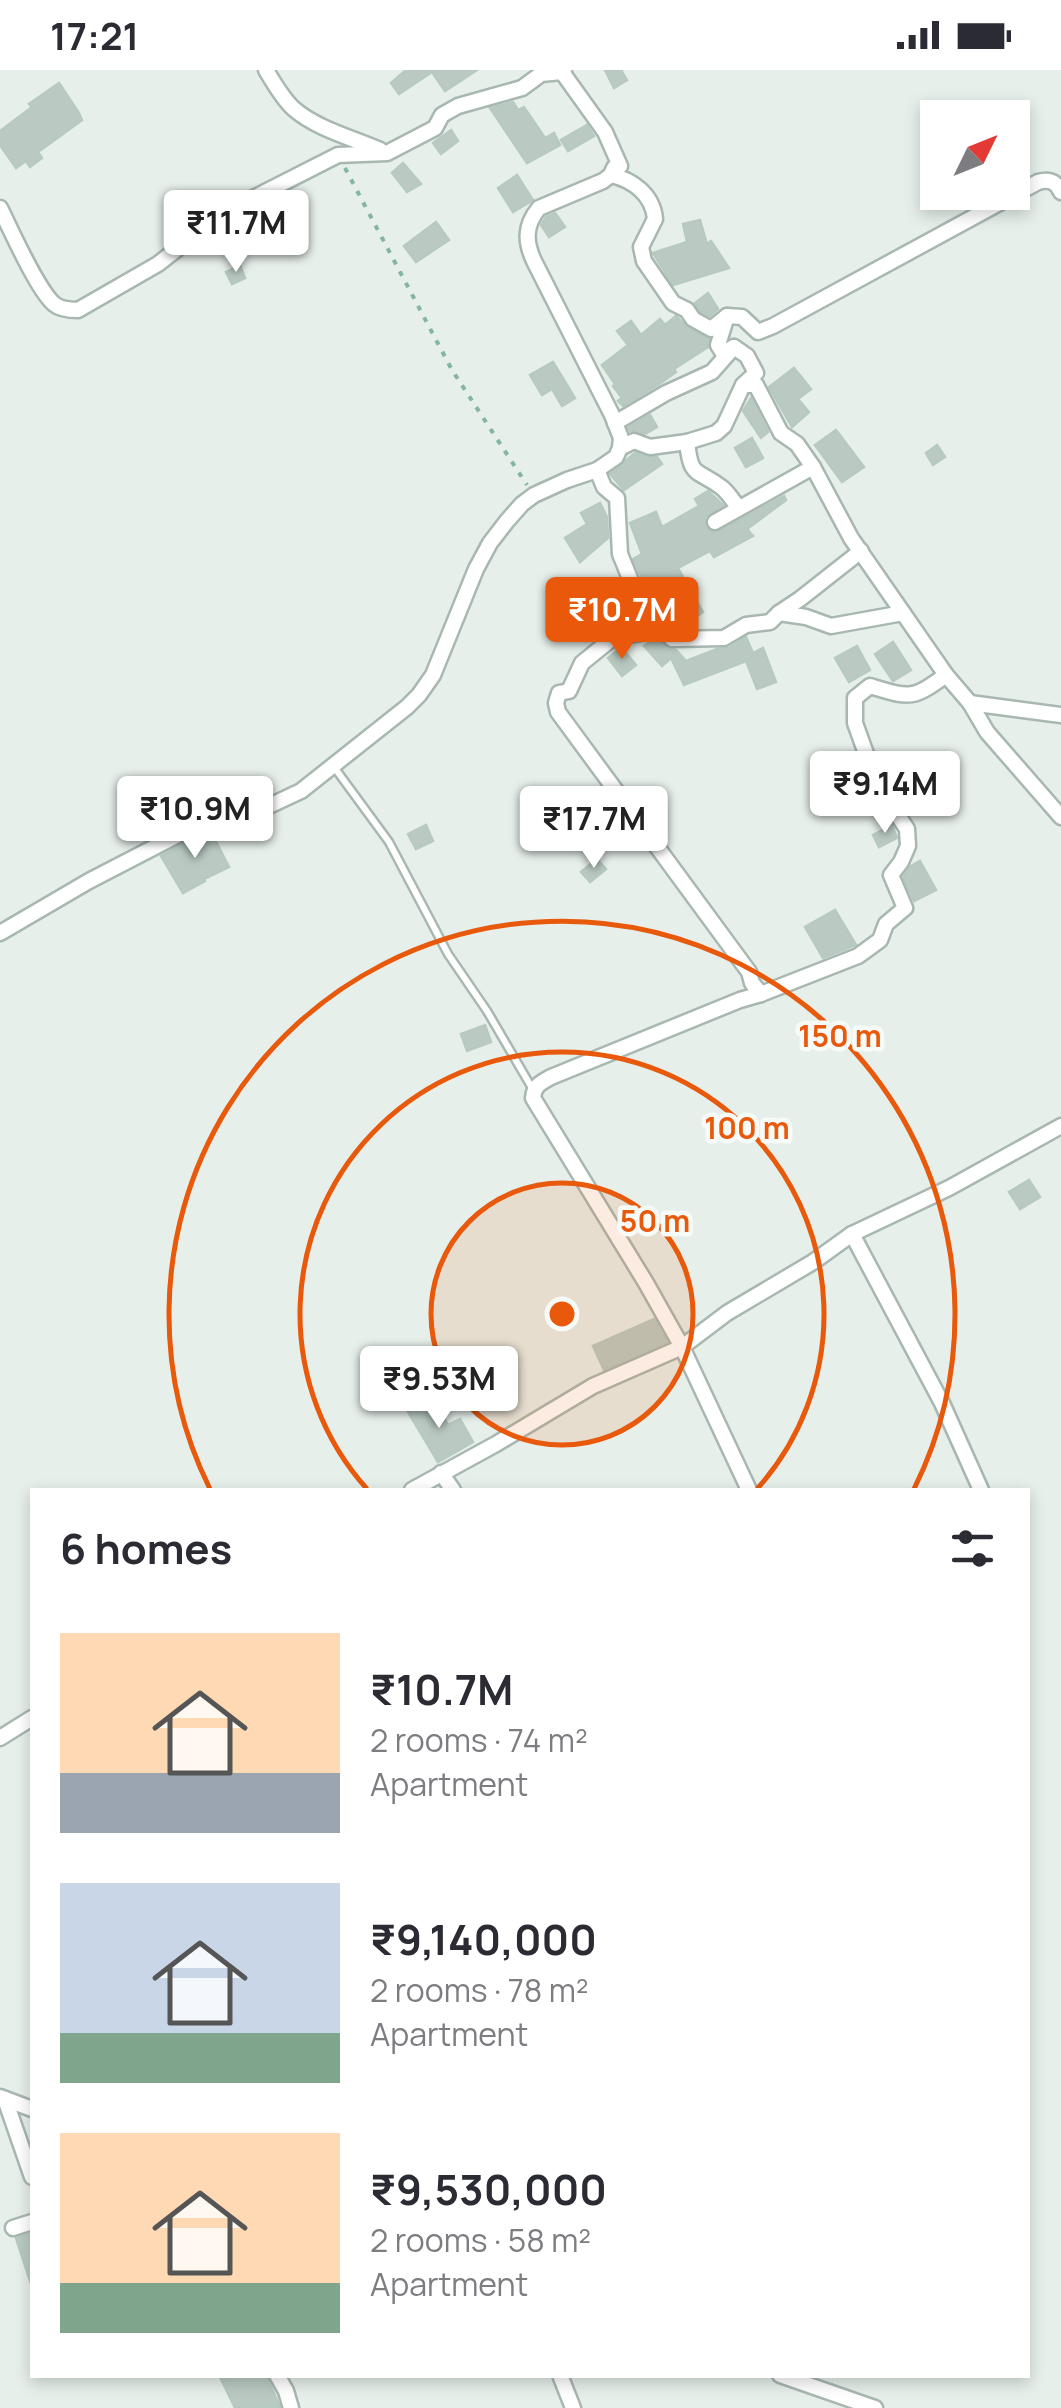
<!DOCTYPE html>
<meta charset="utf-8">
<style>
:root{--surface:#fff;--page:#f7f7f7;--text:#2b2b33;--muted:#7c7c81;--accent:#ea580c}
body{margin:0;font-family:Manrope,sans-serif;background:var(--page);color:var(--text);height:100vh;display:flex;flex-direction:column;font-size:38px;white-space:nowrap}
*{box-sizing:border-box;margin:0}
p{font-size:32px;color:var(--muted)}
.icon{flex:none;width:55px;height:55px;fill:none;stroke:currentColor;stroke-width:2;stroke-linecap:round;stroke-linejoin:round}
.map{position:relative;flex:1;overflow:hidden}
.drawer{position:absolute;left:30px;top:1418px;width:1000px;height:890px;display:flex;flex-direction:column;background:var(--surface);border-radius:0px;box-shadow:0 5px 15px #0003}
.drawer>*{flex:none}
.needle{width:65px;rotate:47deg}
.controls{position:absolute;left:920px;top:30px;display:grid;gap:20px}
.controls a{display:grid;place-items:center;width:110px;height:110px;border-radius:0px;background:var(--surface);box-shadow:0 5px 15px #0003;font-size:50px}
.price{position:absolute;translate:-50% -85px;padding:0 22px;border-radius:10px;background:#fff;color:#222;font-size:32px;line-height:65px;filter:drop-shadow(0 2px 5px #0008)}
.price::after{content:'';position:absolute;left:50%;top:60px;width:30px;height:22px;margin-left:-15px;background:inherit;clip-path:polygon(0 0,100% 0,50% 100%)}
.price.selected{background:var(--accent);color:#fff}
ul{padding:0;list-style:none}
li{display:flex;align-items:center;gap:30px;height:250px;padding:0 30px}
li span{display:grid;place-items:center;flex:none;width:280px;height:200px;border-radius:0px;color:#555}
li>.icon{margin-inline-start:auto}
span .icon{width:120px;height:120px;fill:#fffc;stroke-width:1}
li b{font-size:42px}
h2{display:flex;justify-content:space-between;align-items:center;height:120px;padding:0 30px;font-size:42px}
.status{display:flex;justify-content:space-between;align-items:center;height:70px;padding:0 50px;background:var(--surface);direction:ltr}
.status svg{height:28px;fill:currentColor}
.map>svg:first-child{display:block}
.building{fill:#bacac3;stroke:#b7cac0;stroke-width:2.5}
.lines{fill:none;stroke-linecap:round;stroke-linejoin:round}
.lane-casing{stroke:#a8b8b1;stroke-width:11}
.street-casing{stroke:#a8b8b1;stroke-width:19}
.path{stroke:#84b5a1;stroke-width:4;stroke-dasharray:5 8;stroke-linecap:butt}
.lane{stroke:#fff;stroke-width:6}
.street{stroke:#fff;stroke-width:14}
.ring{fill:none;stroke:#e8590c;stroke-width:5}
.centre{fill:#e8590c;stroke:#f7fbf8;stroke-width:5}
.ring-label{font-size:30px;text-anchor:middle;font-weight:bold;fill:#e8590c;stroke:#f7fbf8;stroke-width:9;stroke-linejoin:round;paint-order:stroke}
</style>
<div class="status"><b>17:21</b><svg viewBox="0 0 49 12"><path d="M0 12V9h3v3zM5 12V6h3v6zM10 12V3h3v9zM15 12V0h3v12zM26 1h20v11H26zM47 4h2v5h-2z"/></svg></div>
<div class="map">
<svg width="1061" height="2338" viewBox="0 0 1061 2338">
<rect width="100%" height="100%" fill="#e6efea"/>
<!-- building -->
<g class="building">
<path d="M406,0H477L445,21L432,2L399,24L391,13Z"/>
<path d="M605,0H621L627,10L614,18Z"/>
<path d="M59,13L79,43L82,50L38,82L42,88L30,97L26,91L16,98L0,75V61L32,37L29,34Z"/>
<path d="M513,32L518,40L524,37L545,68L554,63L560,75L527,93L490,38Z"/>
<path d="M587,55L594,66L568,81L561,70Z"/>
<path d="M451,60L458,71L441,84L433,73Z"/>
<path d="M403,93L421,114L407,122L392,103Z"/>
<path d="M517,105L533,130L513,142L498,118Z"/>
<path d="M289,122L300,144L269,160L257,138Z"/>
<path d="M555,143L565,157L549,167L541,155L546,147Z"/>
<path d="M700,150L707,174L711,171L729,198L673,215L653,183L687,172L683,154Z"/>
<path d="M436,152L449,170L416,192L404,176Z"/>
<path d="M240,195L245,208L232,214L226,202Z"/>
<path d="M708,223L718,239L710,246L700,241L695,233Z"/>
<path d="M676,246L688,258L709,269L708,277L674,299L676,302L658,315L623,336L618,331L622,328L613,316L615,314L602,295L628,275L617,261L631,251L641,265L660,249L665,255Z"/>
<path d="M553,292L575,328L562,336L552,319L542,325L530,305Z"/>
<path d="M794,298L811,319L798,329L809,342L792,357L769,317Z"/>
<path d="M751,328L768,362L761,368L743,341Z"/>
<path d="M650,345L657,357L645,364L630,361L628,358Z"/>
<path d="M836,360L864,397L842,412L815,375Z"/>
<path d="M752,368L763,388L746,397L735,378Z"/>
<path d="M937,375L945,387L933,395L926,383Z"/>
<path d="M635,383L647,387H657L662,394L624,420L610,404Z"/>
<path d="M708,421L723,435L705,447V456L714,462L720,461L784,426L786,430L747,459L753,466L714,487L710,481L678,498L703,542L686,553L689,558H677L671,552L679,545L662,520L652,525L639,502L633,489L642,484L630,453L656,442L662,457L699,436L695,429Z"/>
<path d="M600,433L607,447L608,468L580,492L565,468L587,454L581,443Z"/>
<path d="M746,567L753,583L763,578L776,612L757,619L746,591L684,615L671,588L662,596L644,576L656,568L667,578L676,580L686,591L717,579L729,578Z"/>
<path d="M893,572L911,600L893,611L875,584Z"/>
<path d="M857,576L870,600L849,612L835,588Z"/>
<path d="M621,577L636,595L622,606L608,588Z"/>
<path d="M426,755L433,771L416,779L408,764Z"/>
<path d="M892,755L897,768L879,777L873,765Z"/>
<path d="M210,760L229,797L204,809L205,811L183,823L161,786Z"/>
<path d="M597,789L606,799L590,812L581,802Z"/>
<path d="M920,791L936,820L914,831L903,807L911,796Z"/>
<path d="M835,840L856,875L823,888L805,857Z"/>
<path d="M485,955L491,972L467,981L461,964Z"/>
<path d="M1029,1110L1040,1127L1020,1139L1009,1122Z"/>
<path d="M654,1249L667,1272L604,1300L593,1276Z"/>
<path d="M431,1328L448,1355L460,1349L473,1372L438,1392L408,1342Z"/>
<path d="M32,2163V2210L30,2211L16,2168Z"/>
<path d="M219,2305H266L280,2337L235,2338Z"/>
</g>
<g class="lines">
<!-- lane casing -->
<g class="lane-casing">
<path id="lane" d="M334,697L389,772L448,884L487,941L532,1018"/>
</g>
<!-- street casing -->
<g class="street-casing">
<g id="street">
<path d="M266,0C274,13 282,28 294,39C317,59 353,68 380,80"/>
<path d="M611,105C633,110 653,125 655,149L641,177L644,191L673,233L687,240L693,249L711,259L727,246L718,275L723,283L734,277L712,302L666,323L615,353"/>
<path d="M0,138C11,160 37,219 54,234C60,239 69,240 78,240L158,194L222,144L338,85L387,83L435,58L442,45L458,36L522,18L541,4L562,2L564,0"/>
<path d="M727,246L742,247L758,262L773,256L1038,112C1049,109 1056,111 1061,122"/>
<path d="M734,277L747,286L756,303L743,315H756L781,363L797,374L813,397L851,468L946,605L970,633L987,662L1061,747"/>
<path d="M687,372C691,409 696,398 721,417C728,422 733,431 738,437"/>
<path d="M620,378L634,371L650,377L687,372L716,363L724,356L743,315"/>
<path d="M597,400L604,417L617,428L620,484L640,533L645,554L639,563L614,567L582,593L569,621L559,623L556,633L558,642L749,902L752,913L761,924L740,930L551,1007C540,1013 534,1016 533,1028L646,1213L682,1277L749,1420"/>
<path d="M715,452L813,397"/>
<path d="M779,543L800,529L861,481"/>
<path d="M640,563L659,555L672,569L724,568L746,555L770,552L779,543L806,547L831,556L903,543"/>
<path d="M970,633L1061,645"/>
<path d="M0,863L89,811L228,739L269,736L301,721L407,637L419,625L433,605L476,499L490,473L507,451L522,434L534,425L567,410L597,400L616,387L620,378L621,368L612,345L535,193C525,173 524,156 539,138L603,111L611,105L614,98L620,96L605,62L562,2"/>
<path d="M761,924L858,886L880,870L886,854L905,838L891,805L901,792L908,776L907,759L877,714L855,653V628L870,616C910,628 912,630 946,605"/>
<path d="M852,1164L942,1333L981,1420"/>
<path d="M441,1403L453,1420"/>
<path d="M412,1420L496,1374L593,1316L682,1277L727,1243L813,1192L852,1164L949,1118L1061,1056"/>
<path d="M0,1668L32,1648"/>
<path d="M0,2027L32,2039"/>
<path d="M5,2029L32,2107"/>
<path d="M13,2158L32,2152"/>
<path d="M277,2305L286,2321L291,2338"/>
<path d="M560,2305L573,2338"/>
<path d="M780,2305L875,2338"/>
</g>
</g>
<!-- path -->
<path class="path" d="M345,98L452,300L527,415"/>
<!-- lane -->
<use href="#lane" class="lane"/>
<!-- street -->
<use href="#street" class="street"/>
</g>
<!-- distance rings -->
<circle cx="562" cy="1244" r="131" fill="#e8590c" fill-opacity=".12"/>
<g class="ring">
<circle cx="562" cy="1244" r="131"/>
<path d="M367 1419A262 262 0 1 1 757 1419"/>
<path d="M210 1419A393 393 0 1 1 914 1419"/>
</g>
<circle cx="562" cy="1244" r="15" class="centre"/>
<g class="ring-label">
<text x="840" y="977">150 m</text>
<text x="747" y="1069">100 m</text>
<text x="655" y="1162">50 m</text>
</g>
</svg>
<div class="controls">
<a><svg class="needle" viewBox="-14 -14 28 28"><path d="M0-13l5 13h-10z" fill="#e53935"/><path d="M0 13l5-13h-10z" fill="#7c7c81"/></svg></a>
</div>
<b class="price" style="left:236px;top:205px">₹11.7M</b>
<b class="price selected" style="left:622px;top:592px">₹10.7M</b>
<b class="price" style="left:885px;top:766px">₹9.14M</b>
<b class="price" style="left:195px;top:791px">₹10.9M</b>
<b class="price" style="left:594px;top:801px">₹17.7M</b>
<b class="price" style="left:439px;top:1361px">₹9.53M</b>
<section class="drawer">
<h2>6 homes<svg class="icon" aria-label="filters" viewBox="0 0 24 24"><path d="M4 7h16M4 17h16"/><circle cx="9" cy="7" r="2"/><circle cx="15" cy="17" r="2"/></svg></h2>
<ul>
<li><span style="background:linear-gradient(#ffd9b3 70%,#9aa5b1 0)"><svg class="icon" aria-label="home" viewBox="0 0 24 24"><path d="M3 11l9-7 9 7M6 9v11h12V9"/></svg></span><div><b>₹10.7M</b><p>2 rooms · 74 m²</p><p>Apartment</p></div></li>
<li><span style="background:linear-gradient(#c9d6e8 75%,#7fa58c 0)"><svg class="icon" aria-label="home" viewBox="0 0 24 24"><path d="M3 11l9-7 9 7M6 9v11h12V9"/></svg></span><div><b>₹9,140,000</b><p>2 rooms · 78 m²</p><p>Apartment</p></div></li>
<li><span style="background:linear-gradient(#ffd9b3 75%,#7fa58c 0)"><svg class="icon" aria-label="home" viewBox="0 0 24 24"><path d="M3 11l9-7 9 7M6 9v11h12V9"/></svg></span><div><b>₹9,530,000</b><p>2 rooms · 58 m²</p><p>Apartment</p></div></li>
</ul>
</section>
</div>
